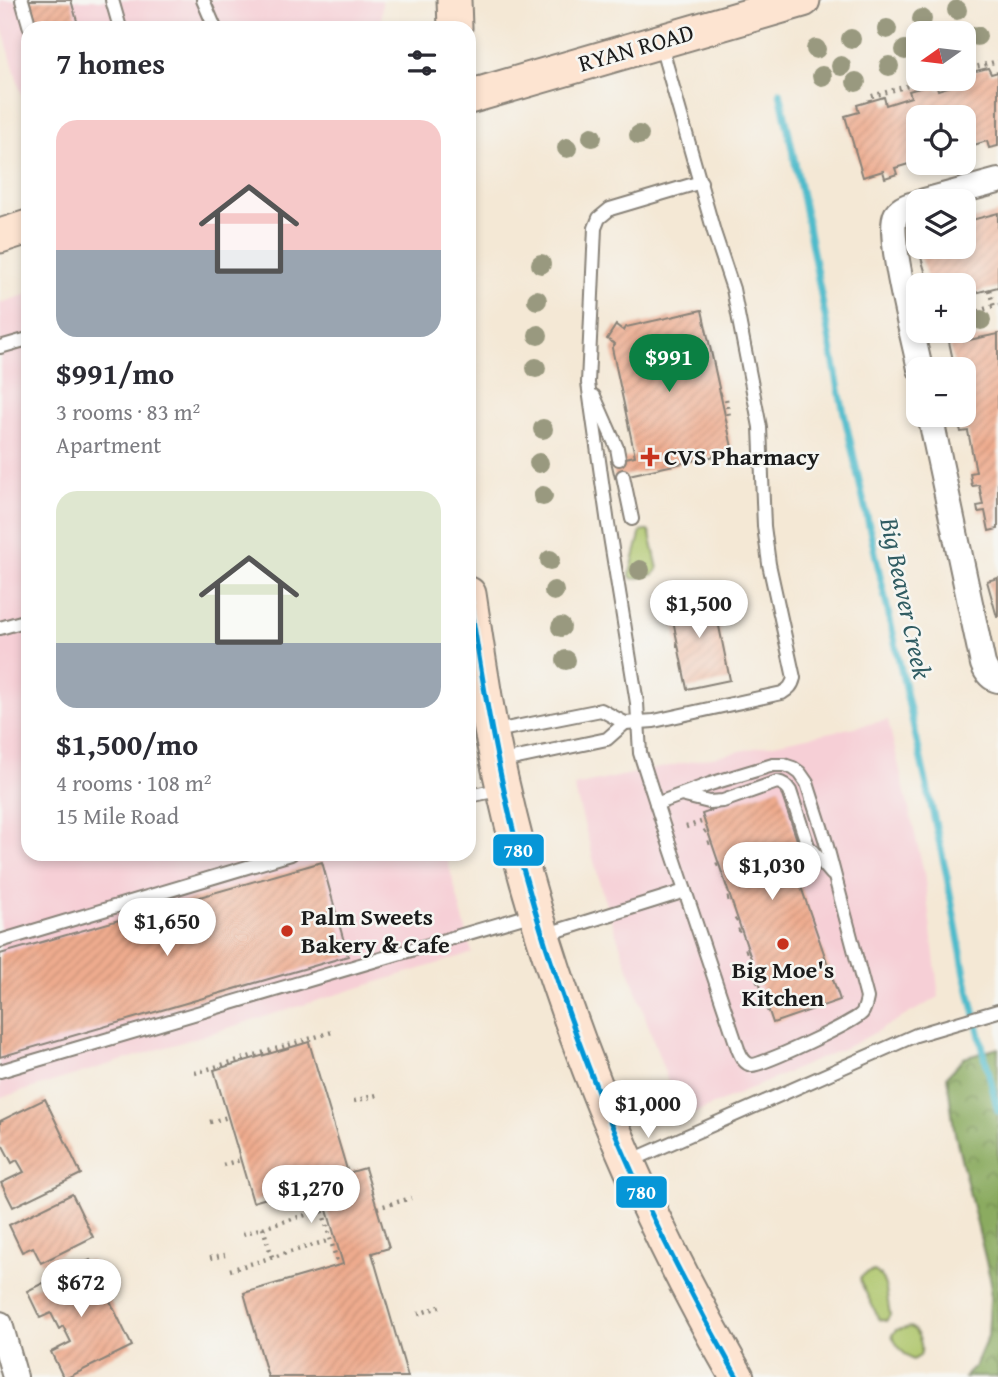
<!DOCTYPE html>
<meta charset="utf-8">
<style>
:root{--surface:#fff;--page:#f2f2f3;--text:#2b2b33;--muted:#7c7c81;--accent:#0b8043}
body{margin:0;font-family:"Gentium Book Plus",serif;background:var(--page);color:var(--text);height:100vh;display:flex;flex-direction:column;font-size:26px;white-space:nowrap}
*{box-sizing:border-box;margin:0}
p{font-size:23px;color:var(--muted)}
.icon{flex:none;width:38px;height:38px;fill:none;stroke:currentColor;stroke-width:2;stroke-linecap:round;stroke-linejoin:round}
.map{position:relative;flex:1;overflow:hidden}
.details{position:absolute;left:21px;top:21px;width:455px;height:840px;display:flex;flex-direction:column;background:var(--surface);border-radius:21px;box-shadow:0 4px 10px #0003}
.details>*{flex:none}
.needle{width:46px;rotate:256deg}
.tools{position:absolute;left:906px;top:21px;display:grid;gap:14px}
.tools a{display:grid;place-items:center;width:70px;height:70px;border-radius:14px;background:var(--surface);box-shadow:0 4px 10px #0003;font-size:35px}
.price{position:absolute;translate:-50% -60px;padding:0 16px;border-radius:24px;background:#fff;color:#222;font-size:23px;line-height:46px;filter:drop-shadow(0 2px 4px #0008)}
.price::after{content:'';position:absolute;left:50%;top:42px;width:21px;height:16px;margin-left:-10px;background:inherit;clip-path:polygon(0 0,100% 0,50% 100%)}
.price.active{background:var(--accent);color:#fff}
ul{padding:0;list-style:none}
li{display:grid;align-content:center;gap:14px;height:371px;padding:0 35px}
li span{display:grid;place-items:center;height:217px;border-radius:21px;color:#555}
li>.icon{margin-inline-start:auto}
span .icon{width:126px;height:126px;fill:#fffc;stroke-width:1}
li b{font-size:30px}
h2{display:flex;justify-content:space-between;align-items:center;height:84px;padding:0 35px;font-size:30px}
.map>svg:first-child{display:block}
.built{fill:#f6cfd6}
.green{fill:#afc66c;stroke:#667144;stroke-width:2}
.forest{fill:url(#forest-crowns);stroke:#54643e;stroke-width:2}
.lines{fill:none;stroke-linecap:round;stroke-linejoin:round}
.stream{stroke:#4fbbcb;stroke-width:7}
.building{fill:url(#building-hatch)}
.lane-casing{stroke:#888278;stroke-width:16}
.street-casing{stroke:#888278;stroke-width:28}
.secondary-casing{stroke:#888278;stroke-width:37}
.path{stroke:#888278;stroke-width:4.5;stroke-dasharray:2 5;stroke-linecap:butt}
.lane{stroke:#fff;stroke-width:12}
.street{stroke:#fff;stroke-width:24}
.secondary{stroke:#fde4d1;stroke-width:33}
.bus-1-casing{stroke:#f6f6f2;stroke-width:10}
.bus-1{stroke:#0696d7;stroke-width:5}
.tree{fill:#99997f}
.poi-dot{fill:#c8321e;stroke:#f6f6f2;stroke-width:2.5}
.labels{text-anchor:middle;stroke-width:5;stroke-linejoin:round;paint-order:stroke}
.street-label{font-size:24px;fill:#1c1c1c;stroke:#f6f6f2}
.poi-label{font-size:24px;font-weight:bold;fill:#1c1c1c;stroke:#f6f6f2;text-anchor:start}
.water-label{font-size:26px;font-style:italic;fill:#305c62;stroke:#f6f6f2}
.line-badge{stroke:#f6f6f2;stroke-width:2.5}
.badge-label{font-size:19px;text-anchor:middle;font-weight:bold;fill:#fff}
</style>
<div class="map">
<svg width="998" height="1377" viewBox="0 0 998 1377">
<defs>
<pattern id="forest-crowns" width="20" height="18" patternUnits="userSpaceOnUse" patternTransform="scale(1.75)"><rect width="20" height="18" fill="#8bab60"/><path d="M2 6a3 3 0 1 1 6 0M12 15a3 3 0 1 1 6 0" fill="none" stroke="#718a4e"/></pattern>
<pattern id="building-hatch" width="6" height="6" patternUnits="userSpaceOnUse" patternTransform="scale(1.75)"><rect width="6" height="6" fill="#eeab8e"/><path d="M-1 1l2-2M0 6l6-6M5 7l2-2" fill="none" stroke="#cc937a"/></pattern>
</defs>
<rect width="100%" height="100%" fill="#f6f6f2"/>
<filter id="ink" filterUnits="userSpaceOnUse"><feTurbulence type="fractalNoise" baseFrequency=".0143" numOctaves="2"/><feDisplacementMap in="SourceGraphic" scale="14" xChannelSelector="R" yChannelSelector="G"/><feConvolveMatrix kernelMatrix="1 2 1 2 8 2 1 2 1" color-interpolation-filters="sRGB"/></filter>
<filter id="wash" filterUnits="userSpaceOnUse"><feTurbulence type="fractalNoise" baseFrequency=".00686" numOctaves="4" result="noise"/><feDisplacementMap in="SourceGraphic" scale="28" xChannelSelector="R" yChannelSelector="G"/><feGaussianBlur stdDeviation="1.57" result="paint"/><feColorMatrix in="noise" values="0 0 0 0 0 0 0 0 0 0 0 0 0 0 0 0 0 1.4 0 .05"/><feComposite in="paint" operator="in"/></filter>
<g filter="url(#wash)">
<rect width="100%" height="100%" fill="#f4e8d5"/>
<!-- built -->
<g class="built">
<path d="M0,0H382L381,28H28V116L0,21Z"/>
<path d="M28,294V854H446L472,953L0,1098V303Z"/>
<path d="M888,720L924,872L939,997L856,1043L681,1119L604,899L574,786Z"/>
</g>
<!-- green -->
<g class="green">
<path d="M641,531H648L650,534L658,569L654,574L634,579L630,577V573Z"/>
<path d="M874,1271C888,1277 887,1301 890,1315L886,1321L879,1319L861,1283L860,1278L866,1273Z"/>
<path d="M911,1327C917,1331 923,1344 921,1352C920,1357 917,1358 913,1360C905,1356 895,1344 892,1335L896,1330Z"/>
</g>
<!-- forest -->
<path class="forest" d="M998,1048V1377H964L975,1366L988,1336L991,1282L954,1129L947,1076L964,1058Z"/>
<g class="lines">
<!-- stream -->
<path class="stream" d="M780,92L805,210L840,395L946,872L965,974L998,1111"/>
</g>
<g id="blocks">
<!-- building -->
<g class="building">
<path d="M29,0H71L79,28H37Z"/>
<path d="M988,68L991,74L998,72V146L989,148L987,141L964,148V117H919V161L895,168L897,174L885,178L883,171L863,177L845,116L859,112L857,105L884,97L886,105L911,97L909,91L936,83L938,90L964,82L963,79H964V74Z"/>
<path d="M998,213V287L975,293L973,287L964,289V285H929L918,247H964V222Z"/>
<path d="M702,310L733,452L615,478L611,461L635,456L612,348L615,344L607,339L616,325L624,331L626,327Z"/>
<path d="M962,334L964,341L998,334V529L989,531L985,511L978,512L977,506L983,505L979,485L972,486L970,473L976,472L968,431L961,432L958,420L965,418L964,369H948L947,366L954,365L948,337Z"/>
<path d="M998,578V617H997L987,581Z"/>
<path d="M712,592L730,680L687,689L669,601Z"/>
<path d="M779,787L810,878L799,881L840,1000L773,1023L702,814Z"/>
<path d="M322,862L348,956L0,1057V954Z"/>
<path d="M309,1042L348,1173L365,1168L389,1248L372,1253L408,1377H268L244,1293L343,1264L319,1183L253,1202L214,1070Z"/>
<path d="M45,1099L81,1174L13,1207L1,1183L24,1172L17,1160L12,1163L3,1146L0,1147V1121Z"/>
<path d="M72,1194L93,1237L41,1263L33,1247L22,1252L9,1225Z"/>
<path d="M90,1260L132,1346L69,1377H63L51,1352L71,1342L63,1326L59,1329L51,1313L40,1318L27,1291Z"/>
</g>
</g>
</g>
<g filter="url(#ink)">
<use href="#blocks" fill-opacity="0" stroke="#888278" stroke-width="2"/>
<g class="lines">
<!-- lane casing -->
<g class="lane-casing">
<g id="lane">
<path d="M22,0L30,28"/>
<path d="M112,0L120,28"/>
<path d="M203,0L215,28"/>
<path d="M0,347L28,339"/>
<path d="M594,396L617,448L619,459"/>
<path d="M623,476L632,519"/>
<path d="M0,628L28,620"/>
<path d="M491,732L601,710L625,723L654,721L782,693C789,689 792,686 794,678L769,564L764,526L760,427L733,289L714,232L660,42"/>
<path d="M498,762L607,739L625,723"/>
<path d="M681,795L709,802L723,801L777,782C783,783 787,786 790,791L808,846L832,874"/>
<path d="M469,796L503,789"/>
<path d="M656,804L710,784L773,765H784L793,768L800,773L807,783L825,839L867,998C866,1003 865,1009 862,1013C855,1022 763,1065 752,1065C744,1064 741,1056 738,1049L663,825L640,753L637,703L608,524L588,383L595,228L599,218L610,209L701,182"/>
<path d="M544,935L685,891"/>
<path d="M0,941L291,854"/>
<path d="M0,1071L537,913"/>
<path d="M628,1162L916,1035L998,1011"/>
</g>
</g>
<!-- street casing -->
<g class="street-casing">
<g id="street">
<path d="M924,201L998,181"/>
<path d="M919,203C910,205 901,207 896,215C886,233 915,344 920,369"/>
<path d="M930,415L983,664C986,672 990,678 998,680"/>
<path d="M0,1324L15,1377"/>
</g>
</g>
<!-- secondary casing -->
<g class="secondary-casing">
<g id="secondary">
<path d="M454,0L455,28"/>
<path d="M469,97L803,0"/>
<path d="M0,236L28,227"/>
<path d="M469,594C479,659 488,724 503,787C550,994 631,1193 737,1377"/>
</g>
</g>
<!-- path -->
<g class="path">
<path d="M964,70L998,61"/>
<path d="M870,101L869,97L932,79"/>
<path d="M989,290L994,307"/>
<path d="M964,315L998,305"/>
<path d="M720,394L724,393"/>
<path d="M726,399L729,416"/>
<path d="M676,645H678"/>
<path d="M686,827L701,822"/>
<path d="M704,832L707,830"/>
<path d="M708,843L711,842"/>
<path d="M716,865L719,864"/>
<path d="M727,899L731,898"/>
<path d="M735,921L738,919"/>
<path d="M738,931L741,930"/>
<path d="M745,951L748,950"/>
<path d="M756,982L759,981"/>
<path d="M762,1001L766,1000"/>
<path d="M766,1010L769,1009"/>
<path d="M195,1073L332,1032"/>
<path d="M354,1101L377,1095"/>
<path d="M210,1122L228,1117"/>
<path d="M223,1165L240,1160"/>
<path d="M377,1208L411,1198"/>
<path d="M263,1228L272,1257"/>
<path d="M243,1234L322,1210L338,1265"/>
<path d="M210,1258L225,1255"/>
<path d="M230,1270L330,1240"/>
<path d="M418,1314L442,1306"/>
</g>
<!-- lane -->
<use href="#lane" class="lane"/>
<!-- street -->
<use href="#street" class="street"/>
<!-- secondary -->
<use href="#secondary" class="secondary"/>
<!-- bus-1 casing -->
<g class="bus-1-casing">
<path id="bus-1" d="M469,594C483,685 498,775 522,865C557,992 604,1117 662,1236C686,1284 711,1331 737,1377"/>
</g>
<!-- bus-1 -->
<use href="#bus-1" class="bus-1"/>
</g>
<!-- trees -->
<g class="tree">
<circle cx="957" cy="10" r="10"/>
<circle cx="922" cy="19" r="10"/>
<circle cx="887" cy="29" r="10"/>
<circle cx="977" cy="36" r="10"/>
<circle cx="851" cy="39" r="10"/>
<circle cx="816" cy="49" r="10"/>
<circle cx="905" cy="50" r="10"/>
<circle cx="841" cy="66" r="10"/>
<circle cx="889" cy="66" r="10"/>
<circle cx="822" cy="76" r="10"/>
<circle cx="856" cy="82" r="10"/>
<circle cx="639" cy="135" r="10"/>
<circle cx="592" cy="137" r="10"/>
<circle cx="567" cy="148" r="10"/>
<circle cx="541" cy="264" r="10"/>
<circle cx="537" cy="300" r="10"/>
<circle cx="981" cy="320" r="10"/>
<circle cx="538" cy="335" r="10"/>
<circle cx="536" cy="368" r="10"/>
<circle cx="543" cy="429" r="10"/>
<circle cx="539" cy="463" r="10"/>
<circle cx="543" cy="496" r="10"/>
<circle cx="550" cy="560" r="10"/>
<circle cx="640" cy="570" r="10"/>
<circle cx="554" cy="591" r="10"/>
<circle cx="561" cy="627" r="10"/>
<circle cx="566" cy="660" r="10"/>
</g>
</g>
<!-- markers -->
<g class="poi-dot">
<path d="M646.5 446.5h7v7h7v7h-7v7h-7v-7h-7v-7h7z"/>
<circle cx="287" cy="931" r="7"/>
<circle cx="783" cy="944" r="7"/>
</g>
<g class="labels">
<!-- street labels -->
<g class="street-label">
<text transform="translate(636 48) rotate(-16)" y="8">RYAN ROAD</text>
</g>
<!-- poi labels -->
<g class="poi-label">
<text x="664" y="465">CVS Pharmacy</text>
<text x="301" y="925">Palm Sweets<tspan x="301" dy="28">Bakery &amp; Cafe</tspan></text>
<text x="783" y="978" text-anchor="middle">Big Moe's<tspan x="783" dy="28">Kitchen</tspan></text>
</g>
<!-- water labels -->
<g class="water-label">
<text transform="translate(906 598) rotate(78)" y="9">Big Beaver Creek</text>
</g>
</g>
<g class="line-badge">
<rect x="492" y="833" width="53" height="34" rx="7" fill="#0696d7"/>
<rect x="615" y="1175" width="53" height="34" rx="7" fill="#0696d7"/>
</g>
<g class="badge-label">
<text x="518" y="857">780</text>
<text x="641" y="1199">780</text>
</g>
</svg>
<div class="tools">
<a><svg class="needle" viewBox="-14 -14 28 28"><path d="M0-13l5 13h-10z" fill="#e53935"/><path d="M0 13l5-13h-10z" fill="#7c7c81"/></svg></a>
<a><svg class="icon" aria-label="locate" viewBox="0 0 24 24"><circle cx="12" cy="12" r="6"/><path d="M12 2v4M12 18v4M2 12h4M18 12h4"/></svg></a>
<a><svg class="icon" aria-label="layers" viewBox="0 0 24 24"><path d="M12 4l9 5-9 5-9-5zM3 14l9 5 9-5"/></svg></a>
<a>+</a>
<a>−</a>
</div>
<b class="price active" style="left:669px;top:394px">$991</b>
<b class="price" style="left:699px;top:640px">$1,500</b>
<b class="price" style="left:772px;top:902px">$1,030</b>
<b class="price" style="left:167px;top:958px">$1,650</b>
<b class="price" style="left:648px;top:1140px">$1,000</b>
<b class="price" style="left:311px;top:1225px">$1,270</b>
<b class="price" style="left:81px;top:1319px">$672</b>
<section class="details">
<h2>7 homes<svg class="icon" aria-label="filters" viewBox="0 0 24 24"><path d="M4 7h16M4 17h16"/><circle cx="9" cy="7" r="2"/><circle cx="15" cy="17" r="2"/></svg></h2>
<ul>
<li><span style="background:linear-gradient(#f6c9c9 60%,#9aa5b1 0)"><svg class="icon" aria-label="home" viewBox="0 0 24 24"><path d="M3 11l9-7 9 7M6 9v11h12V9"/></svg></span><div><b>$991/mo</b><p>3 rooms · 83 m²</p><p>Apartment</p></div></li>
<li><span style="background:linear-gradient(#dfe7d0 70%,#9aa5b1 0)"><svg class="icon" aria-label="home" viewBox="0 0 24 24"><path d="M3 11l9-7 9 7M6 9v11h12V9"/></svg></span><div><b>$1,500/mo</b><p>4 rooms · 108 m²</p><p>15 Mile Road</p></div></li>
</ul>
</section>
</div>
